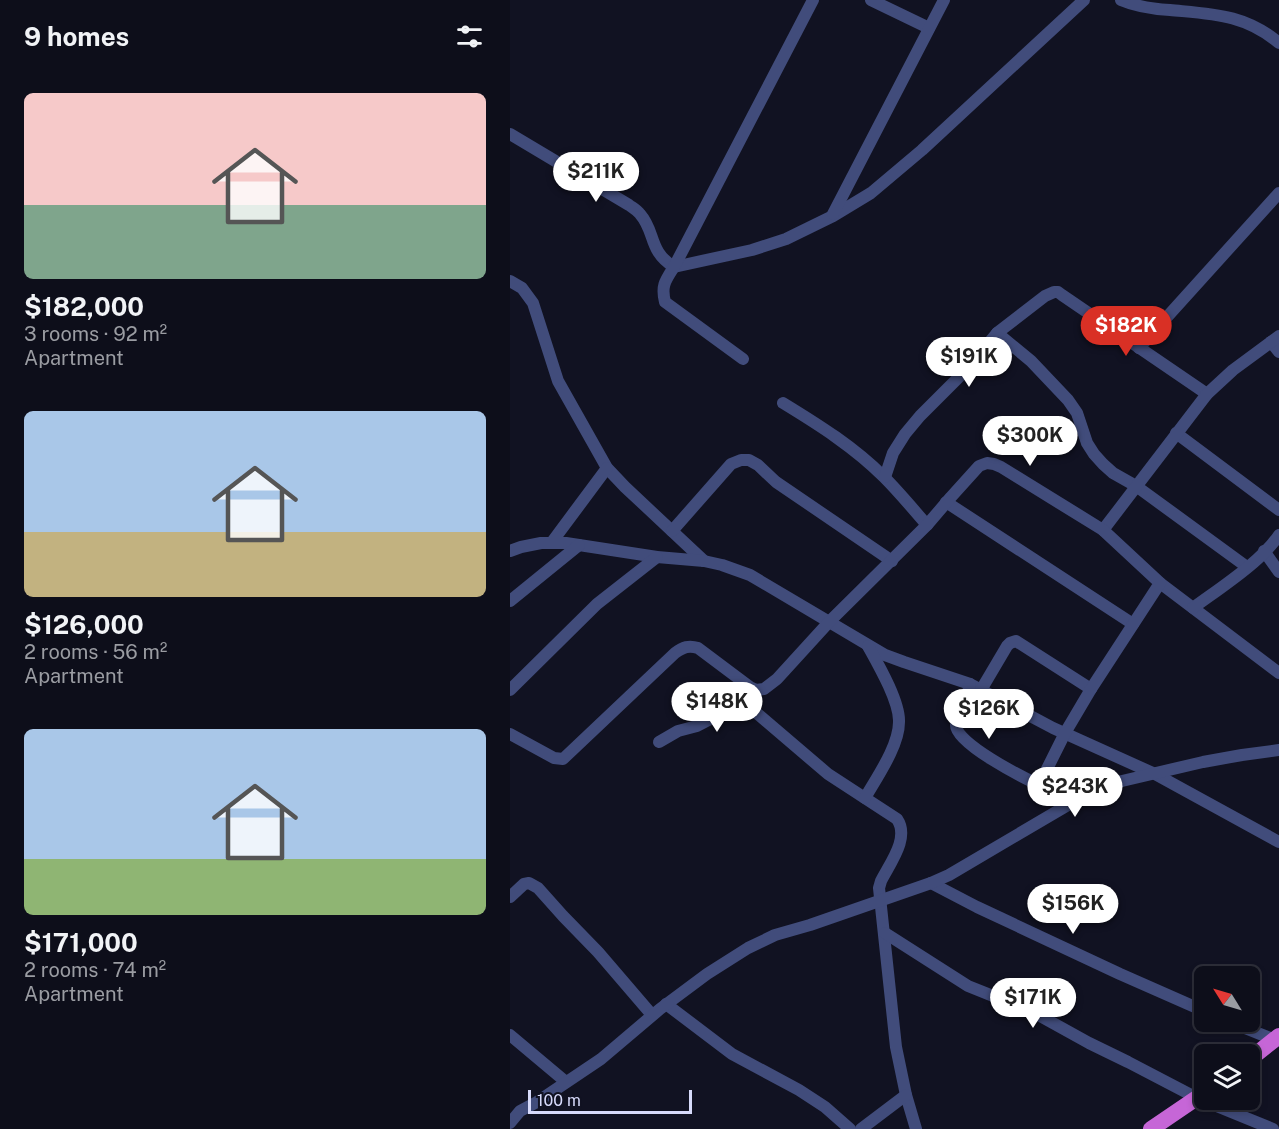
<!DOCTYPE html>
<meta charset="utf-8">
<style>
:root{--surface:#0d0e1a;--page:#1b1c27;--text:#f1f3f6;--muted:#9a9ca2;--line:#2d2e39;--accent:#d93025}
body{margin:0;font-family:"Public Sans",sans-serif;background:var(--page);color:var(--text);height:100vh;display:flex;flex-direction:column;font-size:22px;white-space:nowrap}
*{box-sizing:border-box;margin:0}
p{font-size:20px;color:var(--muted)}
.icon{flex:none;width:33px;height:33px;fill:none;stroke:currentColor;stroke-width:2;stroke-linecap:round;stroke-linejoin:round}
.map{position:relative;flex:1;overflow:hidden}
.panel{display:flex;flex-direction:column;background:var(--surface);width:510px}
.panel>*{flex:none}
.needle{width:39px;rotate:307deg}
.buttons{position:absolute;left:684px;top:966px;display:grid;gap:12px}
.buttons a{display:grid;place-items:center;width:66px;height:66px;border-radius:9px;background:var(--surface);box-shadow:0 3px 9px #0003,0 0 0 2px var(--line);font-size:30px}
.scale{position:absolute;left:18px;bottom:15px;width:164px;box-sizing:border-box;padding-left:6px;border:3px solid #d7dafa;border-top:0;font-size:16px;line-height:21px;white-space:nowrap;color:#d7dafa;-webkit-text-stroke:4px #111222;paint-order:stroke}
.price{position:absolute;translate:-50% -51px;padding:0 14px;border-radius:21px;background:#fff;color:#222;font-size:20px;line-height:39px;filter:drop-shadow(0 2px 3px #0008)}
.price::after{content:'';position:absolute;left:50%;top:36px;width:18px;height:14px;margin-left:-9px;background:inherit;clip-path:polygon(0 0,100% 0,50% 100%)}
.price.selected{background:var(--accent);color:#fff}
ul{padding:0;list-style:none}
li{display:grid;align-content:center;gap:12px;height:318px;padding:0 24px}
li span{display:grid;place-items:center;height:186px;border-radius:9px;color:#555}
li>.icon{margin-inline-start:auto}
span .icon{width:108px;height:108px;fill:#fffc;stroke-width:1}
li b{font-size:26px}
h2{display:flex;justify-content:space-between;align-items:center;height:72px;padding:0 24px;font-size:26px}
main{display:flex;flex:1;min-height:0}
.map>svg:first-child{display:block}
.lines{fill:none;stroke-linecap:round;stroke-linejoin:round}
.minor{stroke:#414c7b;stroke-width:12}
.trunk{stroke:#c666d7;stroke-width:16}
</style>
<main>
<section class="panel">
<h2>9 homes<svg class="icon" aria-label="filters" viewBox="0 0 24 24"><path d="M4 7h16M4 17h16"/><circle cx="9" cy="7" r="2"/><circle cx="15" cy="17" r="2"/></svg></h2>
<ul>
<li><span style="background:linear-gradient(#f6c9c9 60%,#7fa58c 0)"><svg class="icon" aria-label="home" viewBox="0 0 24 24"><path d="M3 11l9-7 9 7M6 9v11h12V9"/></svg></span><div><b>$182,000</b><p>3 rooms · 92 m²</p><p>Apartment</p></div></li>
<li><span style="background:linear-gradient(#a9c7e8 65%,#c2b280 0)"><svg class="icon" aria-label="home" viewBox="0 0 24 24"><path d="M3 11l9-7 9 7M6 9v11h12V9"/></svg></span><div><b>$126,000</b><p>2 rooms · 56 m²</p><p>Apartment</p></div></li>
<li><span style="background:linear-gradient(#a9c7e8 70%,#8fb573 0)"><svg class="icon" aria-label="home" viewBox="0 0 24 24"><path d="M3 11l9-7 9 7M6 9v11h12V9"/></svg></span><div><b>$171,000</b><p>2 rooms · 74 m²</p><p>Apartment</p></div></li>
</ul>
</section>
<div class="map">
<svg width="769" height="1129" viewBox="0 0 769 1129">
<rect width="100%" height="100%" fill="#111222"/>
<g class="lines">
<!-- minor -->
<g class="minor">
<path d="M361,0L419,28"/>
<path d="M611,0C627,7 643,9 660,10C702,14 735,14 769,43"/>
<path d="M0,134L119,205C123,208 127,210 130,214C146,232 138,251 164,267L242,250L276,239L323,216L361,193L412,150L574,0"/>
<path d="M323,214L434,0"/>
<path d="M0,281L12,288L23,303L48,381L97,468L115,487L194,561"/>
<path d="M487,333L521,361L558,400L567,413L577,443L584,454L593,464L603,473L626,486L737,567"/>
<path d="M761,342L769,352"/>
<path d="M629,348L769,193"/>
<path d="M233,359L155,302C151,286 155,281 164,267L303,0"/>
<path d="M273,403C309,425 344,447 374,477C389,492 403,509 417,525"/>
<path d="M666,433L769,510"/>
<path d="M375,477L383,453L395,434L410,416L458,368L487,333L535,296L544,292H548L552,295L697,394"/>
<path d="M436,502L623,624"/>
<path d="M593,530L697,394L723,370L769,336"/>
<path d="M162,531L221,464L231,460H239L248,465L266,482L382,561"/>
<path d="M42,542L97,468"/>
<path d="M0,551L11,547L31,543H56L147,557L194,561L212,565L240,575L375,655L394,662L460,684L543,728L645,774L769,842"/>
<path d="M754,551L769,572"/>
<path d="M650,583L769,673"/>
<path d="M0,601L69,545"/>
<path d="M683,608C710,588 751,562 769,535"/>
<path d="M460,684C458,698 446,715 446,725C445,743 512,777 529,785"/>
<path d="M0,690L87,604L147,557"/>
<path d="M471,690L497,646L500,643L506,641L581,689"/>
<path d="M229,698L318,774L387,819C400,838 380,863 371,881L369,888L386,1047L396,1095L406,1129"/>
<path d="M0,734L44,758L53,759L165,653C173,647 179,645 188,648L240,687L246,690L254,689L267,679L319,622L417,525L441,497L469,466L477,463L484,464L491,467L593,530L650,583L581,689L555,733L529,785L542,790L563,802"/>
<path d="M149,742L168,731L187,726L212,713L234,692"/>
<path d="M355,798C367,777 389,746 389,722C390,702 368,664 358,646"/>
<path d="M421,883L467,907L610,974L694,1011"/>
<path d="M0,897L14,884L19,883L28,888L53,916L88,952L142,1015"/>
<path d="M375,933L458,986L523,1012L579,1043L618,1062L687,1098L763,1129"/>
<path d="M156,1004L222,1054L289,1090L315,1107L340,1129"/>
<path d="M720,1022L765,1040"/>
<path d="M0,1035L56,1082"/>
<path d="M0,1123L10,1111L27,1102L91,1059L150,1009L197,974L238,948L265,935L300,925L421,883L439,875L563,802L593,787L612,781L693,762L732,755L769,750"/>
<path d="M351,1129L396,1095"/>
</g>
<!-- trunk -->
<g class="trunk">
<path d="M740,1059L769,1036"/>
<path d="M641,1129L694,1093"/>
</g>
</g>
</svg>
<div class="buttons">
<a><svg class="needle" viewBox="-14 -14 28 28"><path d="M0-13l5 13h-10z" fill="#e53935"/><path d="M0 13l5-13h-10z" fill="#9a9ca2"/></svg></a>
<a><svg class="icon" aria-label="layers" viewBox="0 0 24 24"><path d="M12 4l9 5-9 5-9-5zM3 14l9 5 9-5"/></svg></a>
</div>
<div class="scale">100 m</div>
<b class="price" style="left:86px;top:203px">$211K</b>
<b class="price selected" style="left:616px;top:357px">$182K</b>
<b class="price" style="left:459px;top:388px">$191K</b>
<b class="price" style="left:520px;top:467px">$300K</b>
<b class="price" style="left:207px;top:733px">$148K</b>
<b class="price" style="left:479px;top:740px">$126K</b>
<b class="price" style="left:565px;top:818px">$243K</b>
<b class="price" style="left:563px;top:935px">$156K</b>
<b class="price" style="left:523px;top:1029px">$171K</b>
</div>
</main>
